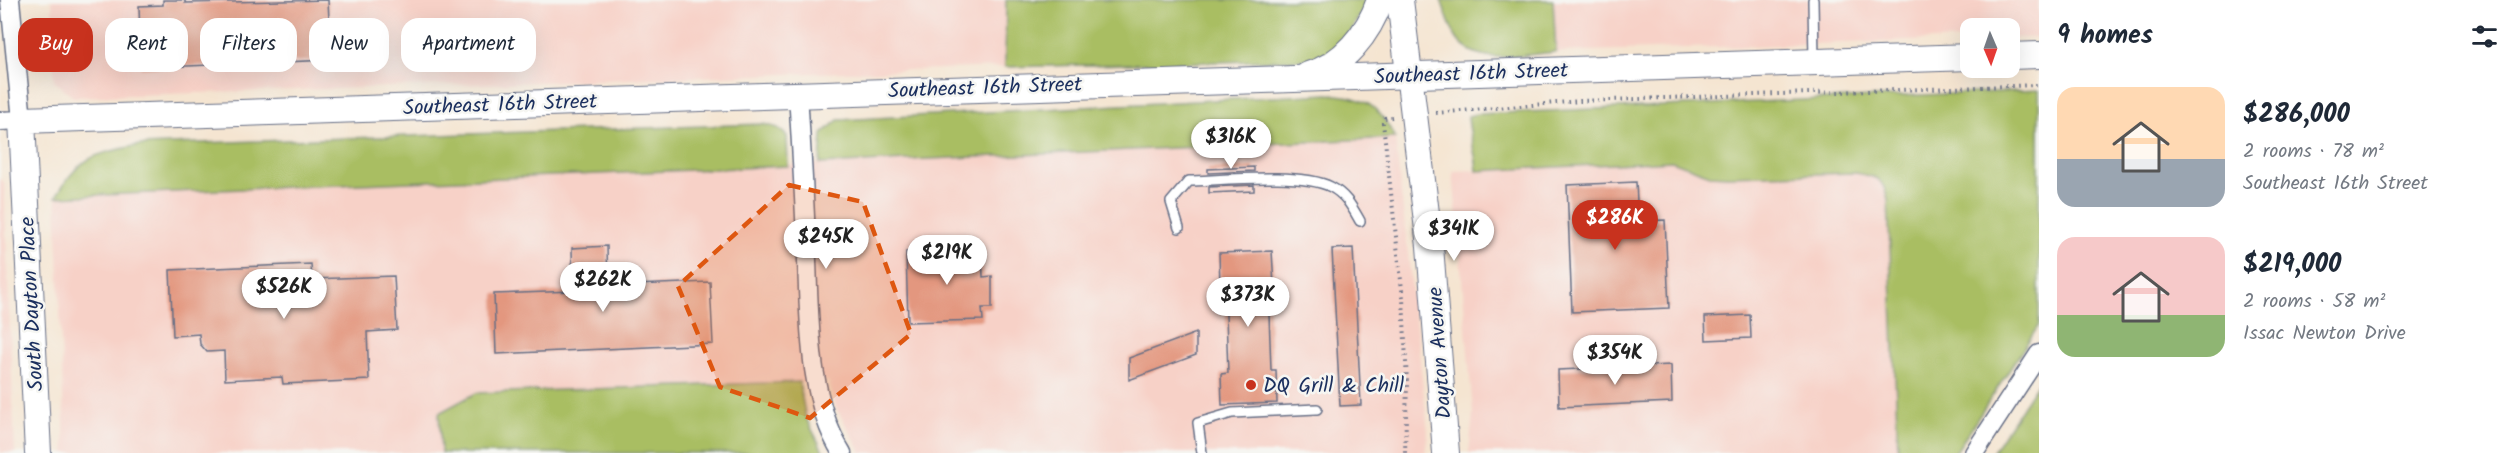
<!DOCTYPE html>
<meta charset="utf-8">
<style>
:root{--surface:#fff;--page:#f6f6f7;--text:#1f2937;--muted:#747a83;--accent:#c8321e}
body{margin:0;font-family:Kalam,sans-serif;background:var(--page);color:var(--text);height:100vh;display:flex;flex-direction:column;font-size:22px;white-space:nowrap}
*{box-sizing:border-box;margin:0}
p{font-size:20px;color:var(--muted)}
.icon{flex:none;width:33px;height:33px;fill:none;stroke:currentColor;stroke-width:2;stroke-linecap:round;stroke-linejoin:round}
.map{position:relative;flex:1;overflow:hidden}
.sheet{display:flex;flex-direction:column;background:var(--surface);width:480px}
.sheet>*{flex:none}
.hud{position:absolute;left:18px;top:18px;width:570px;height:54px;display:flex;gap:12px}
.needle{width:39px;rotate:178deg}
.fabs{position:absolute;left:1960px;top:18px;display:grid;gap:12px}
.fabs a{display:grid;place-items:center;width:60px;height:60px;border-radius:12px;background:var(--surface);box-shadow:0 6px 24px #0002;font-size:30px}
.price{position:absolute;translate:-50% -51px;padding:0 14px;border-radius:21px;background:#fff;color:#222;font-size:20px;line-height:39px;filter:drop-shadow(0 2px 3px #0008)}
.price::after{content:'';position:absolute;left:50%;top:36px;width:18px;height:14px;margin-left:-9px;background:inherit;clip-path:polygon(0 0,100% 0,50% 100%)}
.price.active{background:var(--accent);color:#fff}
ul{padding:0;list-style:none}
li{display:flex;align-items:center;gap:18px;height:150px;padding:0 18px}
li span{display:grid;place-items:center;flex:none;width:168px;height:120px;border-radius:18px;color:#555}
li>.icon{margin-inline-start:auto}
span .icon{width:72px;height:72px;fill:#fffc;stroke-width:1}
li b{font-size:26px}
h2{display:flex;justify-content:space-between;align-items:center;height:72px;padding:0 18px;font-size:26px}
.tag{padding:0 21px;border-radius:18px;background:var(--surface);box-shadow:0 6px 24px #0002;font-size:21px;line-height:54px}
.tag.active{background:var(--accent);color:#fff}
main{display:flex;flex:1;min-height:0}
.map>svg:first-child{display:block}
.built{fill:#f7d1c7}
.green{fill:#a9be62;stroke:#627660;stroke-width:1.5}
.building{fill:#e3977f}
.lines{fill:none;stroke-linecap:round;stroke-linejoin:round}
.lane-casing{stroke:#676f86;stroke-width:12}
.street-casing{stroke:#676f86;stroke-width:21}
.secondary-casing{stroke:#676f86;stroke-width:28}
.path{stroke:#676f86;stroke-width:4;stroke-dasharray:1.5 4.5;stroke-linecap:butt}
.lane{stroke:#fff;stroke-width:9}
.street{stroke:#fff;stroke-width:18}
.secondary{stroke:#fff;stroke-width:26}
.marked{fill:#de5710;fill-opacity:0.2;stroke:#de5710;stroke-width:4.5;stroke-dasharray:12 8;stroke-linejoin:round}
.poi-dot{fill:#c8321e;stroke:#f6f6f2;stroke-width:2}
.labels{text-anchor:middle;stroke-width:5;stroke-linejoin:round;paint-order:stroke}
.street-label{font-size:21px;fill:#1b2f5e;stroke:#f6f6f2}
.poi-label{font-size:21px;fill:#1b2f5e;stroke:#f6f6f2;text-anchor:start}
</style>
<main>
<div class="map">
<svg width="2039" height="453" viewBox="0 0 2039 453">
<rect width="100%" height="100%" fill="#f6f6f2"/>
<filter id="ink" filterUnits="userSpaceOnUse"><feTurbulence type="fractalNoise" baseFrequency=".0167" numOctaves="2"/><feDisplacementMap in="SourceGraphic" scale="12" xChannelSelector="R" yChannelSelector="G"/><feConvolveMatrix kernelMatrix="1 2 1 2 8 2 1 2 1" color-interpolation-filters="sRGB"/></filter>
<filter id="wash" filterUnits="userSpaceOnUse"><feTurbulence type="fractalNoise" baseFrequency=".008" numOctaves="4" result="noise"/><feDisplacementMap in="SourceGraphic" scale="24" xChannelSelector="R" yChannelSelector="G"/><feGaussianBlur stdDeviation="1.35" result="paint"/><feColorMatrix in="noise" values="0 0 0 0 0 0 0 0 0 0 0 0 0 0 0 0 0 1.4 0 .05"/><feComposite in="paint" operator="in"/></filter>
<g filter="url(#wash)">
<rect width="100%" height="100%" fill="#f5e5d1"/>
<!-- built -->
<g class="built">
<path d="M52,0H1006L1005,67L73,97L54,81Z"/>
<path d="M1553,0H2039V37L2010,38V28H1971V39L1556,52Z"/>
<path d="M1395,138L1428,432L1425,453H862L836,408L829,381L476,393L439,413L441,453H65L56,197Z"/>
<path d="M1672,161L1710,175L1856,173L1874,176L1884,184L1888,200L1899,453H1469L1473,413L1453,171Z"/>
<path d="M0,178L4,183L15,453H0Z"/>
</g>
<!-- green -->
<g class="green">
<path d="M1006,0H1369L1337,54L1302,60L1005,67Z"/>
<path d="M1441,0H1553L1556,52C1527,54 1477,68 1457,39C1450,28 1446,13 1441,0Z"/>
<path d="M2039,90V325L1955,453H1899L1898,450L1888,200C1883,178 1878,177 1856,173L1727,176L1710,175L1672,161L1477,171C1476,152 1469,136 1468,116L1476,114Z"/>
<path d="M1328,94C1365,97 1378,104 1395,138L820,164L822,134L838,120Z"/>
<path d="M763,124L778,128L787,136L788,166L56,197C79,155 96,154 140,145Z"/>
<path d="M2039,381V453H1992Z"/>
<path d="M799,382L806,418L824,453H441L439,413L476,393Z"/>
</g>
<g id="blocks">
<!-- building -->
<g class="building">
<path d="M163,0H185V3L328,0L331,60L141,68L139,6L163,5Z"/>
<path d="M1254,167V171L1208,173V169Z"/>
<path d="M1636,182L1638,221L1665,220L1669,308L1572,312L1567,185Z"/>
<path d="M1254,185V191L1209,193V187Z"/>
<path d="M607,246L608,286L710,282L713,344L496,354L494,294L573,291L572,248Z"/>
<path d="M1353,248L1361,405L1340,406L1332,249Z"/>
<path d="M982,250L983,277L992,276V308H982L983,320L908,322L906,252Z"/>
<path d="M1272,251L1274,286H1268L1271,370H1276L1277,403L1222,405L1221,374L1228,373L1225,286H1220L1219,253Z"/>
<path d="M311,264L312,279L394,276L397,330L367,332L369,380L283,384L282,377L225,380L224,351L207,352L200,344L199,334L173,336L170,270Z"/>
<path d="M1750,315L1751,338L1706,340L1705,317Z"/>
<path d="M1196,333V355L1129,380V358Z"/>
<path d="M1671,365L1672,402L1559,407L1558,370Z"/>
</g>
</g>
</g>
<g filter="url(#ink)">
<use href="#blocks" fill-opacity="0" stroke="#676f86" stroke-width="1.5"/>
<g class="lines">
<!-- lane casing -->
<g class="lane-casing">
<g id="lane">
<path d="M1813,0L1814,61"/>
<path d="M1179,228L1171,202L1189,181C1223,180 1302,172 1331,187C1346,195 1352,207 1360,221"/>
<path d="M1202,453L1198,423L1232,413L1317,409"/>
</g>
</g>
<!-- street casing -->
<g class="street-casing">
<g id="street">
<path d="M798,93C801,142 804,191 806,239C810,306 805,395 842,453"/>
<path d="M0,121L22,120L10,0"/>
<path d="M1974,453L2039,354"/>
</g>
</g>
<!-- secondary casing -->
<g class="secondary-casing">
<g id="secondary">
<path d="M1400,0L1430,246L1446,453"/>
<path d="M2010,56L2039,55"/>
<path d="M1308,75C1343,66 1369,33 1380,0"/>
<path d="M38,453L22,120L1971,57"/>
</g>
</g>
<!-- path -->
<g class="path">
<path d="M1436,113L1580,101L2039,85"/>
<path d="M1392,117L1385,118L1383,123L1403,298L1407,383L1405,453"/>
</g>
<!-- lane -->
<use href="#lane" class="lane"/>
<!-- street -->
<use href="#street" class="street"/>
<!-- secondary -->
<use href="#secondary" class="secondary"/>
</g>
</g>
<!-- marked area -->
<path class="marked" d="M789,185L863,202L911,334L810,418L720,387L678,286Z"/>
<!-- markers -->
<circle class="poi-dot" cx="1251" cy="385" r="6"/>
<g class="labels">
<!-- street labels -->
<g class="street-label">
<text transform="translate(1471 73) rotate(-2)" y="7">Southeast 16th Street</text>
<text transform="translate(985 87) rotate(-2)" y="7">Southeast 16th Street</text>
<text transform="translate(500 104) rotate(-2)" y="7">Southeast 16th Street</text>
<text transform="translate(31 304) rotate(-93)" y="7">South Dayton Place</text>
<text transform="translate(1439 353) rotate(-94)" y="7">Dayton Avenue</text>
</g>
<!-- poi labels -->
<g class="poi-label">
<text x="1263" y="392">DQ Grill &amp; Chill</text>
</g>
</g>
</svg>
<div class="fabs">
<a><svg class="needle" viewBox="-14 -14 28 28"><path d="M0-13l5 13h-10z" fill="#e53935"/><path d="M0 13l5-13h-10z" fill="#747a83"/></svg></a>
</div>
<b class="price" style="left:1231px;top:170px">$316K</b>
<b class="price active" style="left:1615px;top:251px">$286K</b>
<b class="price" style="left:1454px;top:262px">$341K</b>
<b class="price" style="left:826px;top:270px">$245K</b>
<b class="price" style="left:947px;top:286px">$219K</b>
<b class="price" style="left:603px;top:313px">$262K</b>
<b class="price" style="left:284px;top:320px">$526K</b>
<b class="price" style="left:1248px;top:328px">$373K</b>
<b class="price" style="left:1615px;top:386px">$354K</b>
<div class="hud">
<a class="tag active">Buy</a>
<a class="tag">Rent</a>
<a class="tag">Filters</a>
<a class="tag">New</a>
<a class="tag">Apartment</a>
</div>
</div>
<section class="sheet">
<h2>9 homes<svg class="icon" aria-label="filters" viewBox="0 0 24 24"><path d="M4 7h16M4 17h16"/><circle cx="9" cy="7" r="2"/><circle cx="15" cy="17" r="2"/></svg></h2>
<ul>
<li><span style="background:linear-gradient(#ffd9b3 60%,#9aa5b1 0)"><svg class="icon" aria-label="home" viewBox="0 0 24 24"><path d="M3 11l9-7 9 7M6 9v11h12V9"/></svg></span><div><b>$286,000</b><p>2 rooms · 78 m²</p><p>Southeast 16th Street</p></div></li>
<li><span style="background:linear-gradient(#f6c9c9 65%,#8fb573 0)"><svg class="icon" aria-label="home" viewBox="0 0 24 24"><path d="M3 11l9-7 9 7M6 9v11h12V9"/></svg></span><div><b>$219,000</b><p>2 rooms · 58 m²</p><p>Issac Newton Drive</p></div></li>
</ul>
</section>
</main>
